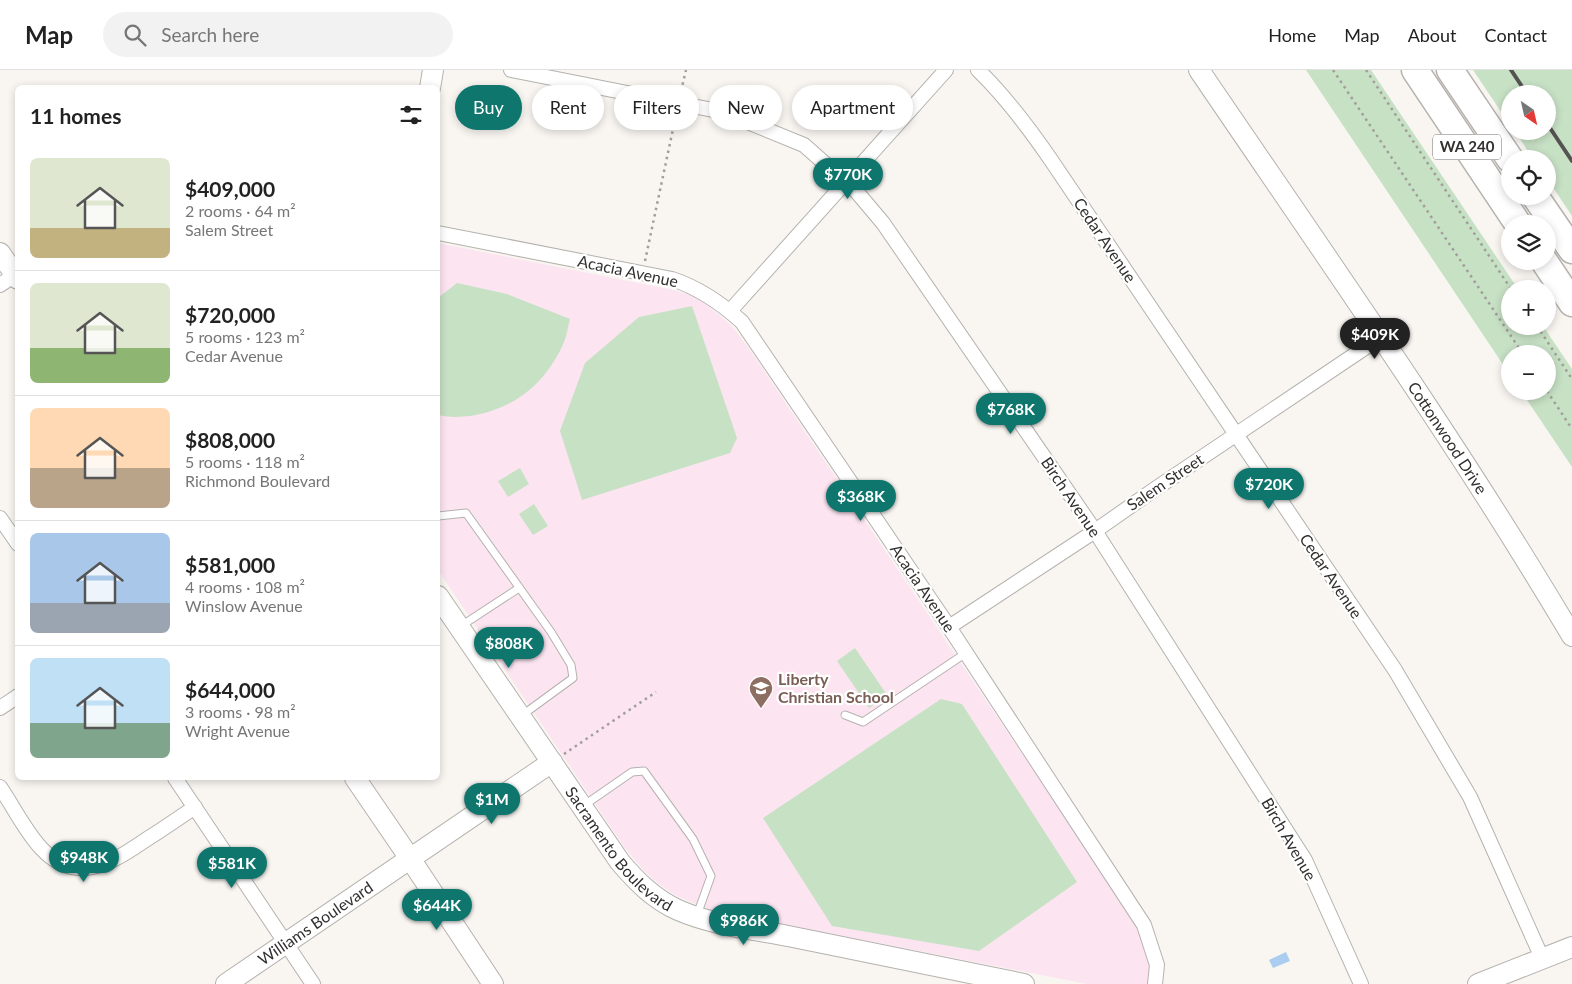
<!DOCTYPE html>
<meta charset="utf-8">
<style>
:root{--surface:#fff;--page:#f2f2f2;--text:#222;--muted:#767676;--line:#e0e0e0;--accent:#0f766e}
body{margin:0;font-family:Lato,sans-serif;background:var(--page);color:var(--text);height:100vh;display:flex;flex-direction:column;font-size:19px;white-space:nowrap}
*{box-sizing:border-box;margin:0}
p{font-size:16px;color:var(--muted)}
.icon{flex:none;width:28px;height:28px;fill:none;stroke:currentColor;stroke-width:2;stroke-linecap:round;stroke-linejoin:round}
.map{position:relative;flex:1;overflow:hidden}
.drawer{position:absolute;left:15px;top:15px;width:425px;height:695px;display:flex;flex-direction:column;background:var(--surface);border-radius:8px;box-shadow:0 2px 8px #0003}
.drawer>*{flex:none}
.hud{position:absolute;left:455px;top:15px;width:475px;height:45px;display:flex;gap:10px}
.needle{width:32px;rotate:146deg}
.tools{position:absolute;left:1501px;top:15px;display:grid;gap:10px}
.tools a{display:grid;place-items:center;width:55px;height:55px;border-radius:50%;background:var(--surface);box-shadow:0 2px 8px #0003;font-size:25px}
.price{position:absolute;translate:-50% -42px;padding:0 11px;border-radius:18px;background:var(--accent);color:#fff;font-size:16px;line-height:32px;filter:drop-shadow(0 1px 2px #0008)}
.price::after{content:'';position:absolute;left:50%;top:30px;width:15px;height:11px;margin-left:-8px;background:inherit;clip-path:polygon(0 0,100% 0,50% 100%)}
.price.active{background:#222;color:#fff}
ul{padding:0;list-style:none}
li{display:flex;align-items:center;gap:15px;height:125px;padding:0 15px}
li+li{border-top:1px solid var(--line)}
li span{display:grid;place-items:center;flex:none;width:140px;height:100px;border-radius:8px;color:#555}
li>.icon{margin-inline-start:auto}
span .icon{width:60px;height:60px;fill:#fffc;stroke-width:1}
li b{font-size:21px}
h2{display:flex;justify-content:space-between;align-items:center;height:60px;padding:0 15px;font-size:21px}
.chip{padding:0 18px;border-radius:22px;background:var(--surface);box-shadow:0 2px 8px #0003;font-size:18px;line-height:45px}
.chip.active{background:var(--accent);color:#fff}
header{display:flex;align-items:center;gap:30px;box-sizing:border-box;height:70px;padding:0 25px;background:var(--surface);border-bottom:1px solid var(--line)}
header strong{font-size:24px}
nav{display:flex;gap:28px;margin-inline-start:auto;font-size:18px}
.search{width:350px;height:45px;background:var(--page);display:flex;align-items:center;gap:12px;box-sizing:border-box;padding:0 18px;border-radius:28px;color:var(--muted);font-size:19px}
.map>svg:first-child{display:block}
.education{fill:#fce5f1}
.green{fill:#c7e1c5}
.water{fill:#abcdf0}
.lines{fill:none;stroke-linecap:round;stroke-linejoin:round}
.lane-casing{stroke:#b5b2ae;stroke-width:9}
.street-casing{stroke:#b5b2ae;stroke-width:16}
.secondary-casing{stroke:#b5b2ae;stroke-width:22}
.highway-casing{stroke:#b5b2ae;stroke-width:29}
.path{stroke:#a19e9c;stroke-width:2.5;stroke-dasharray:2.5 4;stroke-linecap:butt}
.lane{stroke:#fff;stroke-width:7}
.street{stroke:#fff;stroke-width:14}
.secondary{stroke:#fff;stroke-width:20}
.highway{stroke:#fff;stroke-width:26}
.rail{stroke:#555351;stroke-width:4}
.labels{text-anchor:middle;stroke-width:4.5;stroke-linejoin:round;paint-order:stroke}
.shield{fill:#fff;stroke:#706e6d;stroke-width:1}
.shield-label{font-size:15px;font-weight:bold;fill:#32302f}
.street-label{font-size:16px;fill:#32302f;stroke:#fff}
.education-label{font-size:16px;font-weight:bold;fill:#785e54;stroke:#fff;text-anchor:start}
</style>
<header>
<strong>Map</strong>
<div class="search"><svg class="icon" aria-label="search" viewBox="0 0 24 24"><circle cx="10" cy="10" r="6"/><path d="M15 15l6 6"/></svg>Search here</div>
<nav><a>Home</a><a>Map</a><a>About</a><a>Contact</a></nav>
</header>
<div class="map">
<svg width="1572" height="914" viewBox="0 0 1572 914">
<rect width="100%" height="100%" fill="#f9f6f2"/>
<!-- education -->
<path class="education" d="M438,173L674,220L690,225L703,232L730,254L748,277L1138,856L1150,892L1149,914H1087L706,839L675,825L660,815L645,802L624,777L438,500Z"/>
<!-- green -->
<g class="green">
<path d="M1306,0H1371L1518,219H1510V256H1543L1572,299V397L1521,321H1548V284H1510V305Z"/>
<path d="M1473,0H1572V146L1548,110V89H1533L1515,61H1548V24H1510V55Z"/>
<path d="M457,213L507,224L570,249C568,256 567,265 564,272C558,287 546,305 534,316C510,339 470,352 438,345V232L439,227Z"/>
<path d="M692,236L737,368L730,383L582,430L560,361L585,293L639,247Z"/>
<path d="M520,398L529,414L508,427L498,411Z"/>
<path d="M534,434L548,456L533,465L519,444Z"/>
<path d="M855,578L887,625L869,638L837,591Z"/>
<path d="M941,629L962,634L1077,812L979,881L832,856L763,748Z"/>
</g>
<!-- water -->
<path class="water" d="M1286,882L1290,891L1273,898L1269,890Z"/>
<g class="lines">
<!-- lane casing -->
<g class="lane-casing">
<g id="lane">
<path d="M438,446L466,443L551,562L571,595L573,608L521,646"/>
<path d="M461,556L519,518"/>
<path d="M845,645L863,652L966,583"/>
<path d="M583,736L632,702L644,701L693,769L711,806L697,845"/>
</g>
</g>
<!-- street casing -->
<g class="street-casing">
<g id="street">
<path d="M511,0L723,42L804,75L856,121L883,153L1095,461L1305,790L1361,914"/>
<path d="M978,0C1006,27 1029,58 1051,90L1395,600L1470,727L1542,888"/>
<path d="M438,163L672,209C699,218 721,233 742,252L949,557L1144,855L1157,895L1155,914"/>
<path d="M0,215L18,203"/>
<path d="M730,241L946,0"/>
<path d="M0,448L18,474"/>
<path d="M949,557L1095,461L1155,419L1381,267"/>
<path d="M0,638L18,626"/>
<path d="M175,708L313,914"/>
<path d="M0,717C13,736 25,761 41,778C76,816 112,793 147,769C163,759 179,748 195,737"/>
</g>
</g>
<!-- secondary casing -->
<g class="secondary-casing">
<g id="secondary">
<path id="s1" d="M1199,0C1326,187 1457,372 1572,566"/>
<path d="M430,18L433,0"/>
<path d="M0,183L18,209"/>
<path id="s2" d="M438,526L620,792C637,812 654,829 678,840C715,856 754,859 793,867C870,882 947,898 1024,914"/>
<path d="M355,708L411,790L493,914"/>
<path id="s3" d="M226,914L552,692"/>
<path d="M1478,914L1572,877"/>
</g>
</g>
<!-- highway casing -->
<g class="highway-casing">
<g id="highway">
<path d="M1415,0L1518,154"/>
<path d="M1450,0L1510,89"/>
<path d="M1535,126L1572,180"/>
<path d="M1544,191L1572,233"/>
</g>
</g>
<!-- path -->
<g class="path">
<path d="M1333,0L1523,284"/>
<path d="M1366,0L1511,219"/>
<path d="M681,21L686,0"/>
<path d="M645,191L676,45"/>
<path d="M1537,256L1572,309"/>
<path d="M1547,321L1572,359"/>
<path d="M564,684L656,622"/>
</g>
<!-- lane -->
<use href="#lane" class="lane"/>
<!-- street -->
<use href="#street" class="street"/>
<!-- secondary -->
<use href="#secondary" class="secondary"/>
<!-- highway -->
<use href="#highway" class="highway"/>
<!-- rail -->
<g class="rail">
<path d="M1511,0L1527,24"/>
<path d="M1548,55L1572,91"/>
</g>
</g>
<!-- icons -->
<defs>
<g id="school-pin" transform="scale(1.25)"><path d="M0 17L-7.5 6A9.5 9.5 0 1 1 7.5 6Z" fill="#8d6e63" stroke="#fff"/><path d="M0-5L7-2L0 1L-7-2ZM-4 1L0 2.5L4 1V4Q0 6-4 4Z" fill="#fff"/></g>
</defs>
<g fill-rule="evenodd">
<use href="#school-pin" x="761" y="618"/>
</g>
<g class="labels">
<!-- shield labels -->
<rect class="shield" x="1433" y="64.5" width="68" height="25" rx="4"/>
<g class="shield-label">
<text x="1467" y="82">WA 240</text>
</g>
<!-- street labels -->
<g class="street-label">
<text transform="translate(1105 170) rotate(56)" y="6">Cedar Avenue</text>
<text transform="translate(628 201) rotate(12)" y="6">Acacia Avenue</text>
<text dy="6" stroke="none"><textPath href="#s1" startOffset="444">Cottonwood Drive</textPath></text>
<text transform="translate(1165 412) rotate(-34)" y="6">Salem Street</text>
<text transform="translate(1071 427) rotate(56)" y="6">Birch Avenue</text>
<text transform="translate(1331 506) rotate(56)" y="6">Cedar Avenue</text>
<text transform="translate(923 518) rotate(56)" y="6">Acacia Avenue</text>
<text transform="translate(1289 769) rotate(60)" y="6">Birch Avenue</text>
<text dy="6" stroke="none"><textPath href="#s2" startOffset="312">Sacramento Boulevard</textPath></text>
<text dy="6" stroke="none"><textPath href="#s3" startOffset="108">Williams Boulevard</textPath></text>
</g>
<!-- education labels -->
<g class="education-label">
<text x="778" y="615">Liberty<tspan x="778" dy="18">Christian School</tspan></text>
</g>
</g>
</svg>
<div class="tools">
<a><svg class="needle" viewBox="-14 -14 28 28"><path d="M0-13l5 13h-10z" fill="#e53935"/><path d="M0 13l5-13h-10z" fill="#767676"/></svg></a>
<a><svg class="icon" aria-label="locate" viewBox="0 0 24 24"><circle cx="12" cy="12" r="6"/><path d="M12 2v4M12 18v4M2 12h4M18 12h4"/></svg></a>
<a><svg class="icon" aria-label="layers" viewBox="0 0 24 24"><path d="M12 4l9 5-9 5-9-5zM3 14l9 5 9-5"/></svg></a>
<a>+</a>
<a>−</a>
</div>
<b class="price" style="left:848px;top:130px">$770K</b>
<b class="price active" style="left:1375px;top:290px">$409K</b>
<b class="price" style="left:1011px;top:365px">$768K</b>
<b class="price" style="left:1269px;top:440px">$720K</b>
<b class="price" style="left:861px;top:452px">$368K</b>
<b class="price" style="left:509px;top:599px">$808K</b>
<b class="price" style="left:492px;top:755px">$1M</b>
<b class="price" style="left:84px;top:813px">$948K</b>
<b class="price" style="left:232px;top:819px">$581K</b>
<b class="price" style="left:437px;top:861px">$644K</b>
<b class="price" style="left:744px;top:876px">$986K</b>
<div class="hud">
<a class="chip active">Buy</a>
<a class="chip">Rent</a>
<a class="chip">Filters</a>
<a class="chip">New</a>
<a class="chip">Apartment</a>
</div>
<section class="drawer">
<h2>11 homes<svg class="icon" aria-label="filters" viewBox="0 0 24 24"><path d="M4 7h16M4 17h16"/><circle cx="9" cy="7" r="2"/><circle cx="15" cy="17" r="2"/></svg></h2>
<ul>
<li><span style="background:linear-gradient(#dfe7d0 70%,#c2b280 0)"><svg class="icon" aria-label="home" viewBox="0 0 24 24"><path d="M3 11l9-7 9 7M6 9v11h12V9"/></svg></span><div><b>$409,000</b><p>2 rooms · 64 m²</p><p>Salem Street</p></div></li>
<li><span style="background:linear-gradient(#dfe7d0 65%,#8fb573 0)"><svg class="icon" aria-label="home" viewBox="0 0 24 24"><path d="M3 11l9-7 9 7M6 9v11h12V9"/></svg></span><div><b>$720,000</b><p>5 rooms · 123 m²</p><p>Cedar Avenue</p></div></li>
<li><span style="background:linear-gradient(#ffd9b3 60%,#b9a48a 0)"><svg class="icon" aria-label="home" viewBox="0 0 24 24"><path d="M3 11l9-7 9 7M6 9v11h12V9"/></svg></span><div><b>$808,000</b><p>5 rooms · 118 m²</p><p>Richmond Boulevard</p></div></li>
<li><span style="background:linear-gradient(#a9c7e8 70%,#9aa5b1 0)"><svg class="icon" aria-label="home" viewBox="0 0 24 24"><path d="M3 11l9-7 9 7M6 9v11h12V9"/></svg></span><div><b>$581,000</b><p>4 rooms · 108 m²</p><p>Winslow Avenue</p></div></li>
<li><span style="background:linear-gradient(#bfe0f5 65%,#7fa58c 0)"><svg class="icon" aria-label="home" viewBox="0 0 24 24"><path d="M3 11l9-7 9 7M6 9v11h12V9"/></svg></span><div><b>$644,000</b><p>3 rooms · 98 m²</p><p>Wright Avenue</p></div></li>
</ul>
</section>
</div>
